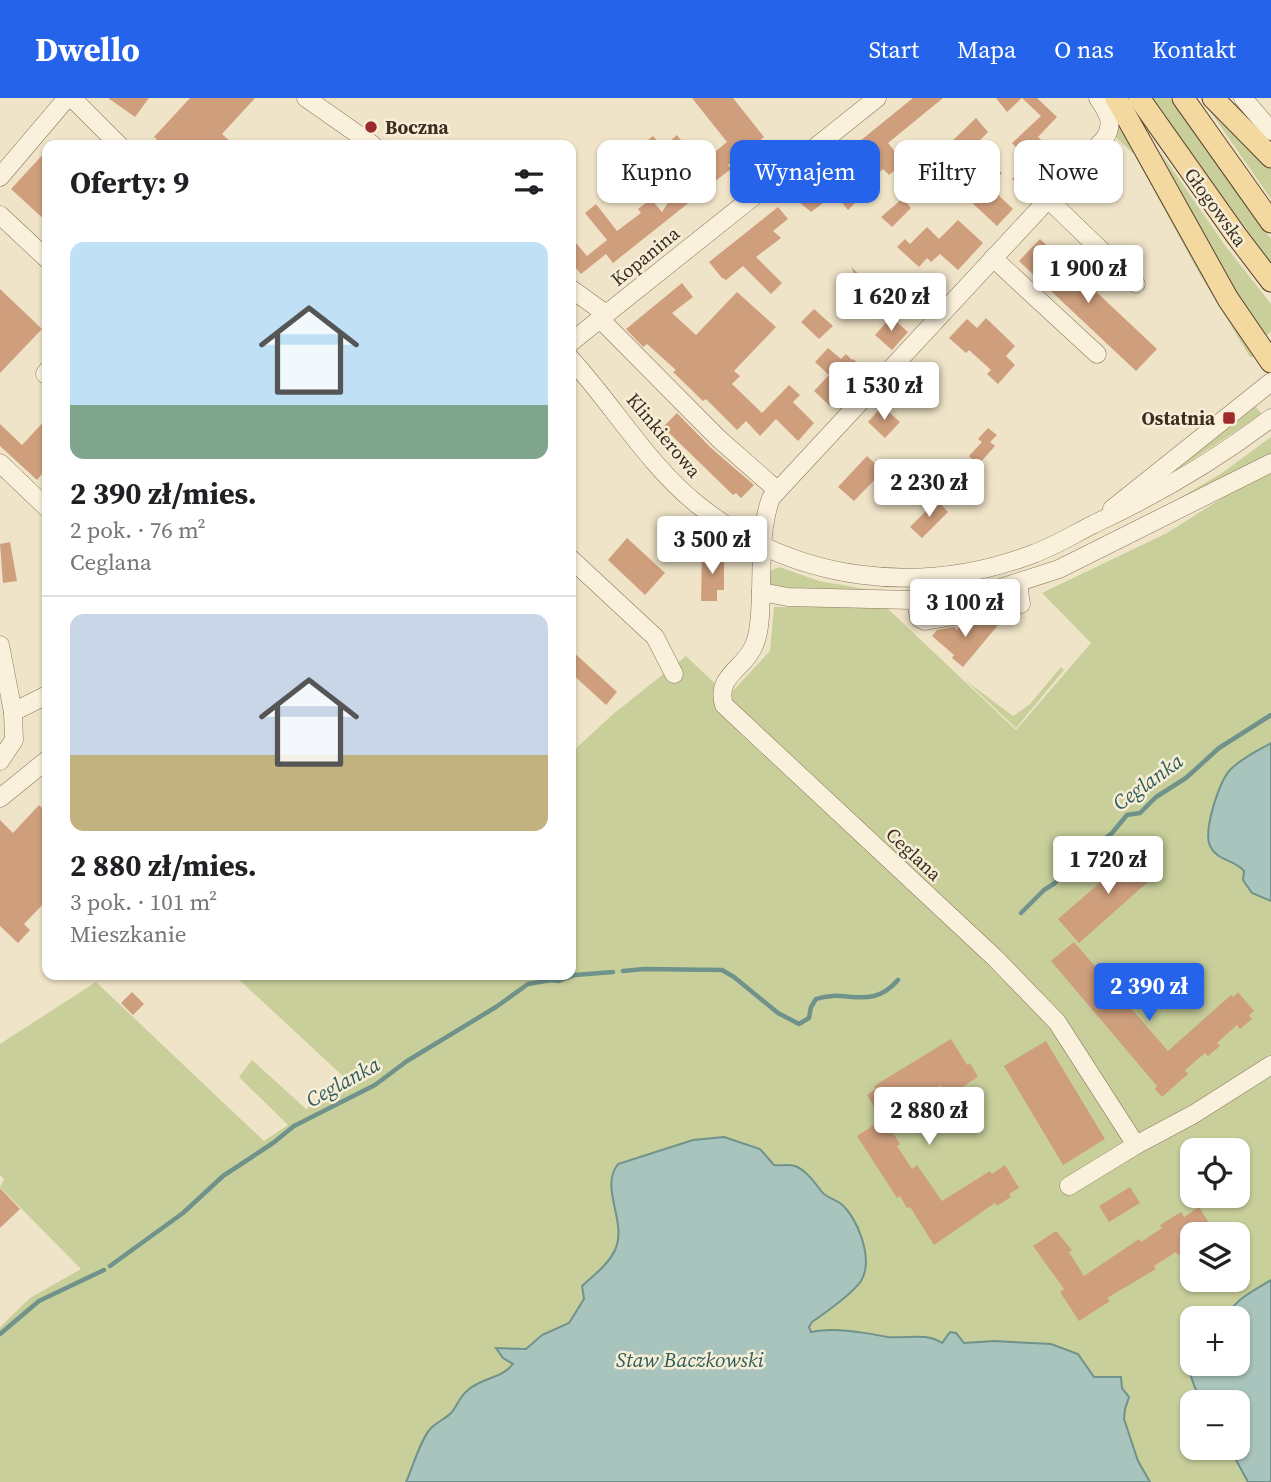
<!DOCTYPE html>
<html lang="pl">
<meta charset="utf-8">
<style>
:root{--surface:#fff;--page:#f2f2f2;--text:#202124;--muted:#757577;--line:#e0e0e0;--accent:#2563eb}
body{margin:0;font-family:"Source Serif 4",serif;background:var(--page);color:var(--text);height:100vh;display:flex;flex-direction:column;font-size:26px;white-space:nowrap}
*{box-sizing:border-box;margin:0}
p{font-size:23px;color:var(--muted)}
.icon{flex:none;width:38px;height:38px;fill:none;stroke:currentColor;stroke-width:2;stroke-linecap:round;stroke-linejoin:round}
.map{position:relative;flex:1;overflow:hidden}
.sheet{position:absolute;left:42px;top:42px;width:534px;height:840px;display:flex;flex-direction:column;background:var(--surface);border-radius:14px;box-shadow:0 2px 5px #0004}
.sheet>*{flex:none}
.hud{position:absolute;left:597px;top:42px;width:569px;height:63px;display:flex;gap:14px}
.controls{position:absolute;left:1180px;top:1040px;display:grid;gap:14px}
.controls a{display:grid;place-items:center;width:70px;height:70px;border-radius:14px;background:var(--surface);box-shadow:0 2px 5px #0004;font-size:35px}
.price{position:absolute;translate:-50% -60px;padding:0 16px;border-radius:7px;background:#fff;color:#222;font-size:23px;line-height:46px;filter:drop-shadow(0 2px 4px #0008)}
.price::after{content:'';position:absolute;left:50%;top:42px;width:21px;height:16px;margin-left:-10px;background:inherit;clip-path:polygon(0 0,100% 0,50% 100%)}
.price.on{background:var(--accent);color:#fff}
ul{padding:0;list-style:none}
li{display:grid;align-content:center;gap:14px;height:371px;padding:0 28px}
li+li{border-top:2px solid var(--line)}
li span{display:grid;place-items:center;height:217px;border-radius:14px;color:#555}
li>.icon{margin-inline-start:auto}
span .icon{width:126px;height:126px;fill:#fffc;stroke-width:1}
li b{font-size:30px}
h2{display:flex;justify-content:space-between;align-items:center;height:84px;padding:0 28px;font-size:30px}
.chip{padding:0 24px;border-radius:14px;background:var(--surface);box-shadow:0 2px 5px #0004;font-size:24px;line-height:63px}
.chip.on{background:var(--accent);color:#fff}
header{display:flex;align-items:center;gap:42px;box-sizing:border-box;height:98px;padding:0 35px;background:var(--accent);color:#fff}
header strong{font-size:33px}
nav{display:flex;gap:38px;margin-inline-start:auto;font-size:24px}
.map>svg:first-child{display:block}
.green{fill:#c9cf9b;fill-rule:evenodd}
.water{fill:#a9c4bc;stroke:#6f938a;stroke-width:2}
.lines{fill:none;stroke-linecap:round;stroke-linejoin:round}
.stream{stroke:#6f938a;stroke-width:4.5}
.building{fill:#cf9f7d}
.minor-casing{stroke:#8d765c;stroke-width:19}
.major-casing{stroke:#5b4430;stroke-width:23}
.minor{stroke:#faf1dc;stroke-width:18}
.major{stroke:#f3d9a0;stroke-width:21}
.poi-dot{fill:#9e2a2b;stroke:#f7eed8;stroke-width:2.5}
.labels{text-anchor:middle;stroke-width:5;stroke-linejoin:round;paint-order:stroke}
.poi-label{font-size:19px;font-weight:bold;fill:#3d2e20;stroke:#f7eed8;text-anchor:start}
.street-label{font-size:19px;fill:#3d2e20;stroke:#f7eed8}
.water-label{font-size:21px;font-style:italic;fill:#2f5d5a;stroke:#f7eed8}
</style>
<header>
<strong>Dwello</strong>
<nav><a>Start</a><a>Mapa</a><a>O nas</a><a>Kontakt</a></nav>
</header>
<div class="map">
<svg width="1271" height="1384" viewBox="0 0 1271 1384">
<rect width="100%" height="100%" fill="#f0e4c8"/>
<!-- green -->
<g class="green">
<path d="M1108,0L1256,259H1250L1199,175L1134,56L1113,37Z"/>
<path d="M1152,0H1170L1271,141V165Z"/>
<path d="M1205,6L1271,71V101Z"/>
<path d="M1159,52L1224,146L1271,206V234L1266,238L1269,241L1266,243L1236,196Z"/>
<path d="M1254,307L1262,316L1175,373L1174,372Z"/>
<path d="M1271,339V358L1144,421L1222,375Z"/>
<path d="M1271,369V1384H0V1229L30,1200L81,1171L0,1089L4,1081L0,1077V946L96,884L264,1043L288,1027L239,979L252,962L306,1011L345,980L234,877H570L571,655L612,617L686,558L728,598L770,553L774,509L885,508L1016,632L1091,545L1042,495L1167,435ZM1192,1052H1237V1097H1192ZM1192,1136H1237V1181H1192ZM1192,1220H1237V1265H1192ZM1192,1304H1237V1349H1192Z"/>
<path d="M779,469L819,483L882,494L797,493L773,489L768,481L770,473Z"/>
<path d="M1061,569L1064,572L1016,630L965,582L1013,618L1030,606Z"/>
</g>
<!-- water -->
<g class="water">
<path d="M1271,645V803L1252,795L1243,782L1244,773C1234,761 1217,763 1210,748C1203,733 1219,684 1230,672C1240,661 1259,652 1271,645Z"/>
<path d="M724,1039L760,1051L774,1067C780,1068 788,1066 795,1068C806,1072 815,1085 822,1094C826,1099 834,1101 840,1105C858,1119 874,1162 861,1183C853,1195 825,1215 812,1224L809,1229L811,1234C835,1229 865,1235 888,1239C906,1241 926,1234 942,1245L950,1234L956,1235L964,1245L994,1243L1051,1246L1078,1256L1094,1279H1121L1122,1290L1129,1299L1125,1311L1124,1321L1138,1363L1150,1384H406C413,1369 420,1342 431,1330C437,1324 447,1320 452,1314C458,1306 460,1298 468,1292C483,1279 501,1281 513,1266L503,1260L496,1250L526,1251L542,1237L569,1225L584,1201L582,1188C594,1177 608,1167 615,1152C628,1124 599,1090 618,1066L693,1042Z"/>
<path d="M1271,1182V1384H1248L1229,1349H1237V1304H1203C1187,1280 1188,1264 1189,1236L1192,1231V1265H1237V1220H1219C1229,1215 1233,1208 1241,1201C1250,1194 1261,1188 1271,1182Z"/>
</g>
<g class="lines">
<!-- stream -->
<g class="stream">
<path d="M1021,815L1044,792L1055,785L1074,765L1112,735L1127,717L1140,715L1156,699L1186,680L1219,650L1271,617"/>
<path d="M623,873L644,871L722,872L734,879L778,915L799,926L809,920L811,909L816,901C846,890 870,914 898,882"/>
<path d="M110,1168L183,1115L223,1078L273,1045L294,1028L375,987L407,963L496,909L528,886L551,882L559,883L575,877L613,874"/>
<path d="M0,1236L39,1203L104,1172"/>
</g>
</g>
<!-- building -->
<g class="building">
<path d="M108,0H149L135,19Z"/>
<path d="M190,0H255L222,36L234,47H163L154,39Z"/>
<path d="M692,0H733L764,39L728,67L731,71L714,84L710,79L692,105L691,103L613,165L606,156L581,176L570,163V138L587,158L607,142L585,115L596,106L617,133L641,115L638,111L651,101L662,114L675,94L650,62L647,64L644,61L623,77L616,67L653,38L663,49L677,37L700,66L727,44Z"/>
<path d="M913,0H943L888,45L904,65L889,77L883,71L854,94L860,100L848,112L835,96L811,114L792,98Z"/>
<path d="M996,0H1037L1057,19L1038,39L1049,49L1038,61L1045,68L1042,72L1046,76L1032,91L1027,87L1023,91L1012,81L1029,63L1012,45L1041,18L1022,0L1007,14Z"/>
<path d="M976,20L988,34L973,49L1002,75L989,88L1013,111L997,128L939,74L953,58L946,49Z"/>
<path d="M47,52V124L11,91Z"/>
<path d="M903,100L911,110L892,129L881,119Z"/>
<path d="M778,109L788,121L773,133L781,140L756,159L782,185L771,196L743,168L726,182L721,179L709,164Z"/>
<path d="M958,122L983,145L958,172L940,156L931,164L927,160L919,169L897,149L905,141L910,146L927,129L939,141Z"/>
<path d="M1040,141L1157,251L1136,273L1019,163Z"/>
<path d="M851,169L871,188L879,179L898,196L884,212L873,201L870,204L865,199Z"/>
<path d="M682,185L693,199L672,215L696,237L737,194L776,229L734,273L740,278L732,286L762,315L789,287L800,297L793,304L814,325L798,343L776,321L760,338L746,323L737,332L706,301L703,303L673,274L676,272L647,246L643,249L626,231Z"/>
<path d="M0,191L42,231L0,275Z"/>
<path d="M814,211L833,228L819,241L801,224Z"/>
<path d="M891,219L908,234L892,252L875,237Z"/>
<path d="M986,220L1015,248L1006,258L1015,267L998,286L987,276L991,272L969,252L966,255L949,240L967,221L977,230Z"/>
<path d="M828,250L841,261L846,256L852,262L853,261L865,271L830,308L814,293L829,277L815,264Z"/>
<path d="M882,308L900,324L885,340L868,324Z"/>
<path d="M677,315L711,350L754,387L741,400L736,395L733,397L663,329Z"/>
<path d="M47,320V370L37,382L0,348V326L22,347Z"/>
<path d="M988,330L997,337L990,344L995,348L978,367L969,358L982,344L978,341Z"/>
<path d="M867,358L883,373L854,403L838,389Z"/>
<path d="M937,402L948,414L922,440L910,429Z"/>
<path d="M627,440L665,475L645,497L608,462Z"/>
<path d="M10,444L17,483L3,485L0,446Z"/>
<path d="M702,455L724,456V492H717V503H701Z"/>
<path d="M1003,521L963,569L952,560L954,557L932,538L937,532L954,529L957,532L960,528Z"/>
<path d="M570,551L617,594L606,607L570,574Z"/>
<path d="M39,707L47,715V802L24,826L30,832L18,845L0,828V722L13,735Z"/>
<path d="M1139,751L1159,774L1079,845L1058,821Z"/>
<path d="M1074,844L1168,953L1231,897L1233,899L1238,894L1254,913L1249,917L1252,921L1240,931L1237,927L1217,945L1220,948L1208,958L1205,955L1185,972L1188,976L1162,999L1155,991L1157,988L1051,863Z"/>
<path d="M132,894L144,906L133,917L121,905Z"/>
<path d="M951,941L967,967L970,965L978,979L954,994L950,988L944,992L941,987L884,1021L900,1046L897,1048L912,1071L917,1067L942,1103L990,1073L992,1076L1005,1067L1019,1090L1009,1096L1011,1099L997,1108L995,1105L934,1147L910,1109L907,1110L900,1098L897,1100L857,1038L882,1022L867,997L876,991L874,988Z"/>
<path d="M1046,943L1105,1041L1063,1067L1004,968Z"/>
<path d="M1130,1089L1140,1105L1109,1124L1099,1108Z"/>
<path d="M0,1090L20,1111L0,1130Z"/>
<path d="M1199,1109L1216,1136H1192V1149L1178,1157L1176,1154L1154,1168L1156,1171L1107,1200L1110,1203L1079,1223L1060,1194L1064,1191L1033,1148L1056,1133L1072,1152L1069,1154L1084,1178L1139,1141L1141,1144L1162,1130L1160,1127L1181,1114L1184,1119Z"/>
</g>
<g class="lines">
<!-- minor casing -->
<g class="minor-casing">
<g id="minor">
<path d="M72,0L119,47"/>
<path d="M306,0L373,47"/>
<path d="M1098,0C1107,14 1115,24 1105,40L771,400C760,430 762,463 761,494L788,499L912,502L947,500L994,492L1059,471L1271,365"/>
<path d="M1243,0L1271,33"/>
<path d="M0,79L67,0"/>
<path d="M1049,102L1136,186"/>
<path d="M0,117L47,161"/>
<path d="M993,160L1097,256"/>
<path d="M570,190L606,216"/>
<path d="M600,221L719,341L777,392"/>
<path d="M570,245L877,0"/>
<path d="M570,260C614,308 648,367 698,407C794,484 920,499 1033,456C1055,448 1074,436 1094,426C1156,397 1216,362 1271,320"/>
<path d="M45,276L47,273"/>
<path d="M0,365L47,410"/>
<path d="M1112,411L1271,284"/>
<path d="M570,460L655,539L674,576"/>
<path d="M761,494C760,511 761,529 755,545C746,571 715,577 724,607L995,860L1057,924L1136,1047"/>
<path d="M916,502L919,520L925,523L1021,506L1018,486"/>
<path d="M0,547L13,614L14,642L0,663"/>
<path d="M13,614L47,597"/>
<path d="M0,700L47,662"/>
<path d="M1069,1088L1136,1047L1194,1016L1271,967"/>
</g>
</g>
<!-- major casing -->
<g class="major-casing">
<g id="major">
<path d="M1116,0L1228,201L1271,264"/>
<path d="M1139,0L1236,137L1271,183"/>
<path d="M1183,0L1271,124"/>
<path d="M1213,0L1271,59"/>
</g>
</g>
<!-- minor -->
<use href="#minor" class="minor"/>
<!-- major -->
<use href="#major" class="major"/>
</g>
<!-- markers -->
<g class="poi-dot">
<circle cx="371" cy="29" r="7"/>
<rect x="1222" y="313" width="14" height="14" rx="3.5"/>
</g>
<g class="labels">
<!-- poi labels -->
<g class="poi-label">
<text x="385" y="36">Boczna</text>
<text x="1215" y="327" text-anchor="end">Ostatnia</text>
</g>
<!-- street labels -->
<g class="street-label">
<text transform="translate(1216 109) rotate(54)" y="7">Głogowska</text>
<text transform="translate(645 158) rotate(-39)" y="7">Kopanina</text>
<text transform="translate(664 337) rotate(50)" y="7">Klinkierowa</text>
<text transform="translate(914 756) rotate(43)" y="7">Ceglana</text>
</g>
<!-- water labels -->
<g class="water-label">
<text transform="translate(1148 684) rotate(-36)" y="7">Ceglanka</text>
<text transform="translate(343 984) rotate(-29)" y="7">Ceglanka</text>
<text x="690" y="1269">Staw Baczkowski</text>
</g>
</g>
</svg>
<div class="controls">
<a><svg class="icon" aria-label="locate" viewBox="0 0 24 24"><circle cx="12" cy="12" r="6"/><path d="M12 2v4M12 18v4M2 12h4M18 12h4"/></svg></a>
<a><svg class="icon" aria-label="layers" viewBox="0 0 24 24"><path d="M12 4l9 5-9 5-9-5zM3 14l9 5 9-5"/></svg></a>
<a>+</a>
<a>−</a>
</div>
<b class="price" style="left:1088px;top:207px">1 900 zł</b>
<b class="price" style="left:891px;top:235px">1 620 zł</b>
<b class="price" style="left:884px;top:324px">1 530 zł</b>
<b class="price" style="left:929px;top:421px">2 230 zł</b>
<b class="price" style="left:712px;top:478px">3 500 zł</b>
<b class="price" style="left:965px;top:541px">3 100 zł</b>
<b class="price" style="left:1108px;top:798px">1 720 zł</b>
<b class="price on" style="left:1149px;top:925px">2 390 zł</b>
<b class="price" style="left:929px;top:1049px">2 880 zł</b>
<div class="hud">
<a class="chip">Kupno</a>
<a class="chip on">Wynajem</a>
<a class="chip">Filtry</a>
<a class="chip">Nowe</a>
</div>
<section class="sheet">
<h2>Oferty: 9<svg class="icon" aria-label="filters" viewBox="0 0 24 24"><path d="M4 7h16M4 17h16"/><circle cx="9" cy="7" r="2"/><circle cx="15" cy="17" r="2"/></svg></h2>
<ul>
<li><span style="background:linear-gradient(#bfe0f5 75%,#7fa58c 0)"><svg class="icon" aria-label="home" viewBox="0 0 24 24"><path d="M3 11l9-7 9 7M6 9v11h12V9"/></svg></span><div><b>2 390 zł/mies.</b><p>2 pok. · 76 m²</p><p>Ceglana</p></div></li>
<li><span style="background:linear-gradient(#c9d6e8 65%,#c2b280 0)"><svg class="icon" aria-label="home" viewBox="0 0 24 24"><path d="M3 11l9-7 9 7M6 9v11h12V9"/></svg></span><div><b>2 880 zł/mies.</b><p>3 pok. · 101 m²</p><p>Mieszkanie</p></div></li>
</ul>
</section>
</div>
